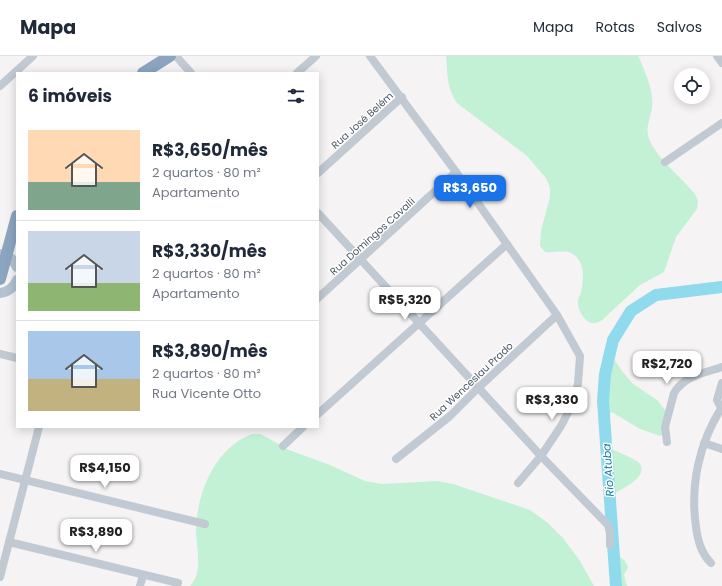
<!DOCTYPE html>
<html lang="pt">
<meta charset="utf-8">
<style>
:root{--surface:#fff;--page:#f6f6f7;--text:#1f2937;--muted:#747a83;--line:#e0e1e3;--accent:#1a73e8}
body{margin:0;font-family:Poppins,sans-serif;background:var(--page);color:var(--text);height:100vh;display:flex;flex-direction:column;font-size:15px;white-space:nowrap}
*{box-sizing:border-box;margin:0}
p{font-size:13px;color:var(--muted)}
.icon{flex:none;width:22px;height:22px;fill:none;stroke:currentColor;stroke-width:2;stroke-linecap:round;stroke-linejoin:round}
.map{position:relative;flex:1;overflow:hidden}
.sheet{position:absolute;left:16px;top:16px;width:303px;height:356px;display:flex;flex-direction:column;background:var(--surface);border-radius:0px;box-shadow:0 2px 10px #0003}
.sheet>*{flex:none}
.controls{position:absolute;left:674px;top:12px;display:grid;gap:8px}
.controls a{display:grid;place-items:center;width:36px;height:36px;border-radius:50%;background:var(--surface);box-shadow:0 2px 10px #0003;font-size:20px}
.price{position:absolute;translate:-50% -34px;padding:0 9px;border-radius:8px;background:#fff;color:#222;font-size:13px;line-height:26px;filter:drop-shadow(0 1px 2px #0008)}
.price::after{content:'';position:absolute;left:50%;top:24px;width:12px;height:9px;margin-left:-6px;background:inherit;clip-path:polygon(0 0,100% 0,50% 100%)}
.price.selected{background:var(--accent);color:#fff}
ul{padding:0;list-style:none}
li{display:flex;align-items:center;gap:12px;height:100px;padding:0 12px}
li+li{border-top:1px solid var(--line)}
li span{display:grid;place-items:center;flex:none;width:112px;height:80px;border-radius:0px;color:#555}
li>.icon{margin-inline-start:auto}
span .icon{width:48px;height:48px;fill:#fffc;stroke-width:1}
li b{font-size:17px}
h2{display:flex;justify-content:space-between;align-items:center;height:48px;padding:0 12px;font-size:17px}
header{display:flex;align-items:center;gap:24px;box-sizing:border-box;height:56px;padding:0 20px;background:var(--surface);border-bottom:1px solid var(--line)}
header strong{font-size:19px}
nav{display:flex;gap:22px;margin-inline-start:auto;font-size:14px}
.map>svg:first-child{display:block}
.green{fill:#c3f1d5}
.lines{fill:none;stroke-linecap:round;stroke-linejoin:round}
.river{stroke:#90daee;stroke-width:12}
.minor{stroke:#c1cad2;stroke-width:8}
.major{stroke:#b3c2d1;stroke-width:10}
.highway{stroke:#8ba5c1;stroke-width:12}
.labels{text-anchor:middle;stroke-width:3;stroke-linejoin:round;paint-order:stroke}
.street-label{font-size:10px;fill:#4a5661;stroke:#fff}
.water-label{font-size:11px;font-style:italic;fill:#0c7c9b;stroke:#fff}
</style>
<header>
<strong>Mapa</strong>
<nav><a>Mapa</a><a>Rotas</a><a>Salvos</a></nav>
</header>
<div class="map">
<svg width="722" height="530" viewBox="0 0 722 530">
<rect width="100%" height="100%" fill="#f5f3f3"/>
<!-- green -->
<g class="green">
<path d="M446,0H638L639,1C645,17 654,34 652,51C651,60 646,70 648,79C650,96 684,124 695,138L698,145L697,153L676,181L664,216L640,229L601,265C598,266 595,268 592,267C585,266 578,254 578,248C577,244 580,239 581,236C584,223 585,206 573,198C566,193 554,197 545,196L540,190L541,175L550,141V132L546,122L526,99L457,47C446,29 448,20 446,0Z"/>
<path d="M611,299L622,315L633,328L657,344L669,359L668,375L660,380L640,373L612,356L603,360L602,333Z"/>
<path d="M252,378H260L268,382L289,394L330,409L365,425L382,428L437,425L453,428L530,454L548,467L563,482L580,505L594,530H190C204,516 196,491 196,474C197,436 215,392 252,378Z"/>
<path d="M605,390C612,394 635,402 639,407C651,421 618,435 609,440Z"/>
<path d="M615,496L625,505L628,511L624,519L627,530H619Z"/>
</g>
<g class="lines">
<!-- river -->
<path class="river" d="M616,530L603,345L605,318L613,284L631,255L656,239L722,231"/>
<!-- minor -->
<g class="minor">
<path d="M176,0L191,17"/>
<path d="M370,0L456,116L557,259L580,300L578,328L573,347L561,370L541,400L518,427"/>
<path d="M717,0L722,7"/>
<path d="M297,17L316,0"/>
<path d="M0,30L33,0"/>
<path d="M665,106L722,67"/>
<path d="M318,117L402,41"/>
<path d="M318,157L541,400L608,469L610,477V489"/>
<path d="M318,242L456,116"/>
<path d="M0,298L17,302"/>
<path d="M721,352L717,344L722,327"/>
<path d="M318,358L507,188"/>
<path d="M667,386L665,371L674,337C684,320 704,317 722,311"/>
<path d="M704,387L722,393"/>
<path d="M283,390L303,371"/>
<path d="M396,403L450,360L478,332L557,259"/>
<path d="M0,418L205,468"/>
<path d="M9,486L178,527"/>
<path d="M711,507C701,497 698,485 696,471C690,429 699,387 722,351"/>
<path d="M0,521L39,371"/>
<path d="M140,530L143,519"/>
</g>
<!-- major -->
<g class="major">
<path d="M0,198L12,203L17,211"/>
<path d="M0,237C8,236 14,231 17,224"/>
</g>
<!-- highway -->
<g class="highway">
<path d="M143,17L170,0"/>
<path d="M0,223L17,160"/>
</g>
</g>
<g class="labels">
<!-- street labels -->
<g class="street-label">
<text transform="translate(362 64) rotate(-42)" y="4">Rua José Belém</text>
<text transform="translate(372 180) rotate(-42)" y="4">Rua Domingos Cavalli</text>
<text transform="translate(471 325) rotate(-43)" y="4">Rua Wenceslau Prado</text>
</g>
<!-- water labels -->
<g class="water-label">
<text transform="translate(608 414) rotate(-94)" y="4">Rio Atuba</text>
</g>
</g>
</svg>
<div class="controls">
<a><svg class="icon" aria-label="locate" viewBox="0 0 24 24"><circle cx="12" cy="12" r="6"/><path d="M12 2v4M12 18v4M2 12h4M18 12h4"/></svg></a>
</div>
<b class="price selected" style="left:470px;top:153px">R$3,650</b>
<b class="price" style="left:405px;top:265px">R$5,320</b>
<b class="price" style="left:667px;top:329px">R$2,720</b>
<b class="price" style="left:552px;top:365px">R$3,330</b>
<b class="price" style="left:105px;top:433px">R$4,150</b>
<b class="price" style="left:96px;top:497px">R$3,890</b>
<section class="sheet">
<h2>6 imóveis<svg class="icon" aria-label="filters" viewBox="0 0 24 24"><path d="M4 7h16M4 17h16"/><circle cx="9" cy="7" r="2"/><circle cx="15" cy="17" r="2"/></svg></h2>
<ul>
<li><span style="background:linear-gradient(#ffd9b3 65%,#7fa58c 0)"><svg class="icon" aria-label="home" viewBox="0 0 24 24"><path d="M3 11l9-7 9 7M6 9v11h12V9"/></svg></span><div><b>R$3,650/mês</b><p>2 quartos · 80 m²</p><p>Apartamento</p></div></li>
<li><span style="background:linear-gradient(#c9d6e8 65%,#8fb573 0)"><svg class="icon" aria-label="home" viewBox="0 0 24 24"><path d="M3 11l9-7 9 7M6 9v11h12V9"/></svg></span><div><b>R$3,330/mês</b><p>2 quartos · 80 m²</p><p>Apartamento</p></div></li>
<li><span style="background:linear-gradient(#a9c7e8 60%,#c2b280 0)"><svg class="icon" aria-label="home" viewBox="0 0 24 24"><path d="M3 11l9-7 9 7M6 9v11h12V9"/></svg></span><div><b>R$3,890/mês</b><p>2 quartos · 80 m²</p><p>Rua Vicente Otto</p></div></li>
</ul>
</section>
</div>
